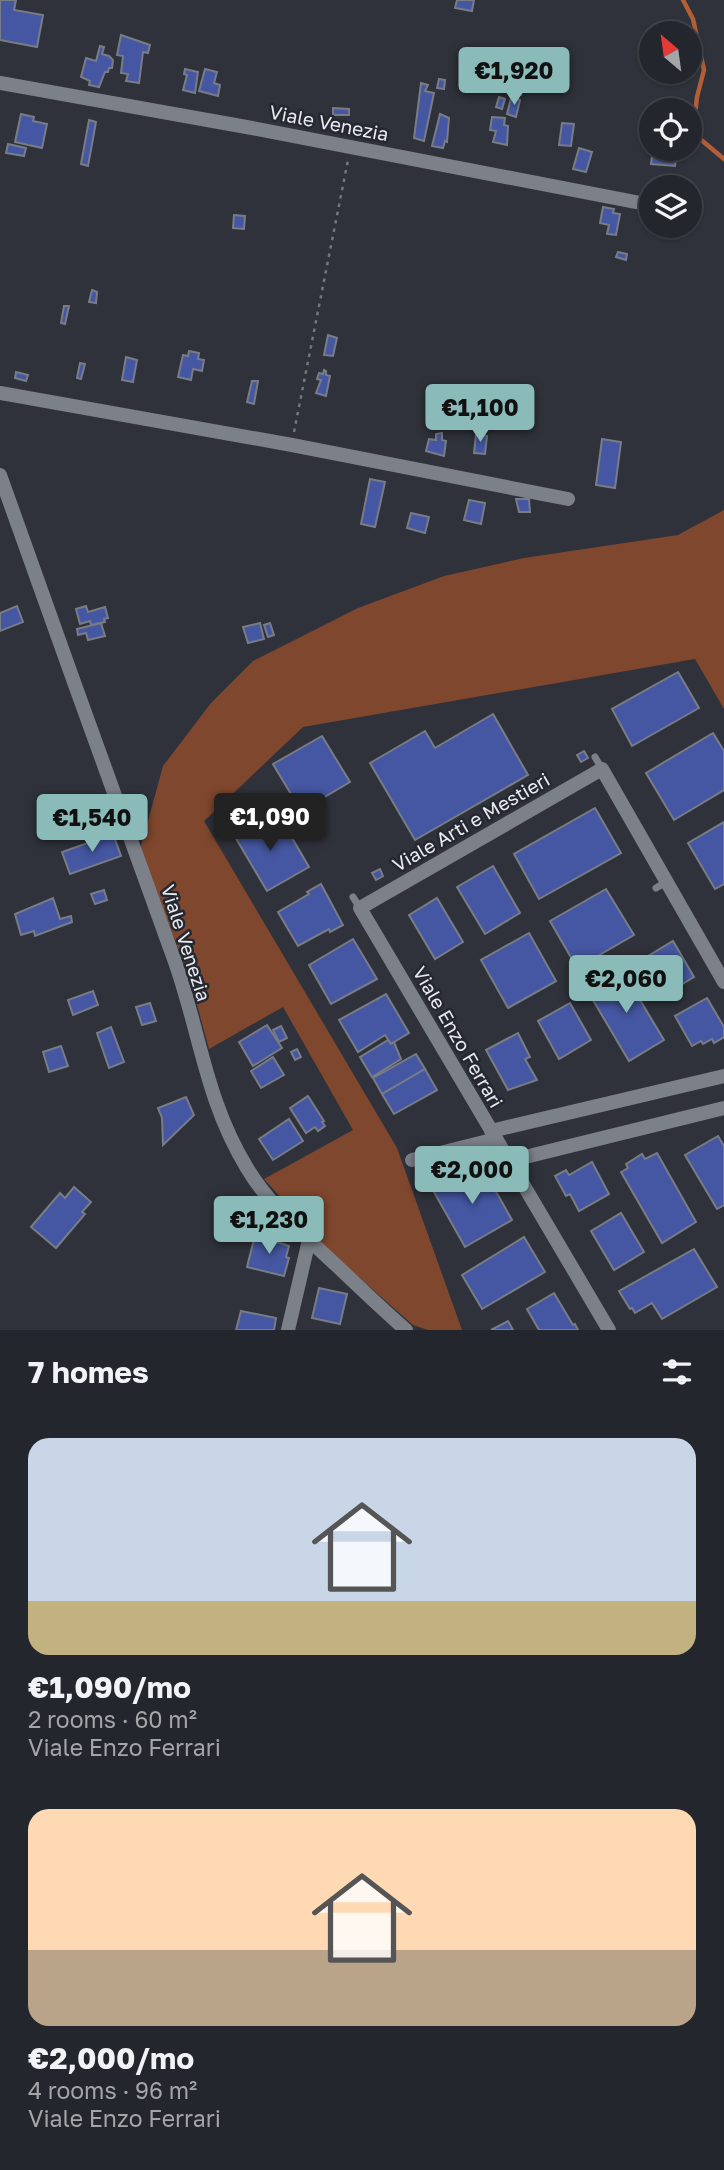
<!DOCTYPE html>
<meta charset="utf-8">
<style>
:root{--surface:#23262c;--page:#2b2e34;--text:#f1f3f6;--muted:#a3a5a9;--line:#404348;--accent:#8bbbb9}
body{margin:0;font-family:"Golos Text",sans-serif;background:var(--page);color:var(--text);height:100vh;display:flex;flex-direction:column;font-size:26px;white-space:nowrap}
*{box-sizing:border-box;margin:0}
p{font-size:23px;color:var(--muted)}
.icon{flex:none;width:38px;height:38px;fill:none;stroke:currentColor;stroke-width:2;stroke-linecap:round;stroke-linejoin:round}
.map{position:relative;height:1330px;overflow:hidden}
.details{display:flex;flex-direction:column;background:var(--surface);flex:1}
.details>*{flex:none}
.needle{width:46px;rotate:331deg}
.controls{position:absolute;left:639px;top:21px;display:grid;gap:14px}
.controls a{display:grid;place-items:center;width:63px;height:63px;border-radius:50%;background:var(--surface);box-shadow:0 2px 5px #0004,0 0 0 2px var(--line);font-size:35px}
.price{position:absolute;translate:-50% -60px;padding:0 16px;border-radius:7px;background:var(--accent);color:#111;font-size:23px;line-height:46px;filter:drop-shadow(0 2px 4px #0008)}
.price::after{content:'';position:absolute;left:50%;top:42px;width:21px;height:16px;margin-left:-10px;background:inherit;clip-path:polygon(0 0,100% 0,50% 100%)}
.price.active{background:#222;color:#fff}
ul{padding:0;list-style:none}
li{display:grid;align-content:center;gap:14px;height:371px;padding:0 28px}
li span{display:grid;place-items:center;height:217px;border-radius:21px;color:#555}
li>.icon{margin-inline-start:auto}
span .icon{width:126px;height:126px;fill:#fffc;stroke-width:1}
li b{font-size:30px}
h2{display:flex;justify-content:space-between;align-items:center;height:84px;padding:0 28px;font-size:30px}
.map>svg:first-child{display:block}
.green{fill:#7f472d}
.lines{fill:none;stroke-linecap:round;stroke-linejoin:round}
.stream{stroke:#b25e36;stroke-width:4.5}
.building{fill:#4557a2;stroke:#787c85;stroke-width:2}
.path{stroke:#73767d;stroke-width:2.5;stroke-dasharray:3.5 5;stroke-linecap:butt}
.service{stroke:#7c8089;stroke-width:7}
.minor{stroke:#7c8089;stroke-width:14}
.labels{text-anchor:middle;stroke-width:5;stroke-linejoin:round;paint-order:stroke}
.street-label{font-size:19px;fill:#e8eaef;stroke:#252830}
</style>
<div class="map">
<svg width="724" height="1330" viewBox="0 0 724 1330">
<rect width="100%" height="100%" fill="#2f323a"/>
<!-- green -->
<path class="green" d="M724,510V709L695,659L303,727L204,821L397,1148L462,1330H428L413,1325L329,1251L264,1179L353,1130L283,1007L209,1049L190,979L140,850L163,766L211,703L253,661L358,608L444,576L524,558L678,535Z"/>
<g class="lines">
<!-- stream -->
<path class="stream" d="M683,0L693,19L704,70L697,97L693,133L724,159"/>
</g>
<!-- building -->
<g class="building">
<path d="M0,0H16L14,10L43,15L37,47L0,40Z"/>
<path d="M457,0H474L472,11L455,8Z"/>
<path d="M121,35L150,45L148,53L143,52L139,83L126,81L128,74L121,73L123,56L117,55Z"/>
<path d="M100,46L104,47L102,54L109,56L113,60L112,68H109L108,72H105L99,87L89,85L90,81L81,77L86,58L96,61Z"/>
<path d="M185,69L198,72L195,93L183,90L187,75L184,74Z"/>
<path d="M205,69L217,72L214,83L220,85L218,96L199,91Z"/>
<path d="M439,79L445,80L444,89L437,88Z"/>
<path d="M421,83L428,85L425,91L434,93L424,141L414,138Z"/>
<path d="M511,83L523,86L521,95L509,92Z"/>
<path d="M499,97L505,99L502,109L496,107Z"/>
<path d="M511,98L520,100L516,117L507,114Z"/>
<path d="M333,108L349,109V115H333Z"/>
<path d="M21,114L34,117L33,121L47,124L42,148L15,142Z"/>
<path d="M440,114L449,118L447,142L445,141L443,148L432,146Z"/>
<path d="M492,117L505,118L504,125L508,126L507,145L493,142L496,131L490,130Z"/>
<path d="M89,120L96,122L88,166L81,164Z"/>
<path d="M562,123L574,124L571,146L559,145Z"/>
<path d="M8,144L26,148L24,156L6,153Z"/>
<path d="M579,148L592,152L586,172L573,169Z"/>
<path d="M653,149H677L675,166L651,164Z"/>
<path d="M603,207L614,209L613,213L620,214L616,235L607,234L609,225L600,223Z"/>
<path d="M234,215L245,216L244,229L233,228Z"/>
<path d="M618,252L627,254L626,260L616,257Z"/>
<path d="M92,290L97,292L96,303L89,302Z"/>
<path d="M64,306H69L65,324L61,323Z"/>
<path d="M328,335L337,338L333,356L324,355Z"/>
<path d="M189,351L199,353L198,359L204,360L202,371L193,369L191,380L178,377L183,355L188,356Z"/>
<path d="M126,357L137,360L133,382L122,380Z"/>
<path d="M80,363L85,364L81,379L77,378Z"/>
<path d="M324,370L326,371V375L330,376L326,396L316,393L321,380L317,379L319,373L323,374Z"/>
<path d="M16,372L28,375L26,381L15,378Z"/>
<path d="M252,381H258L254,404L247,402Z"/>
<path d="M442,433V440L446,441L444,456L426,451L429,439L436,440V434Z"/>
<path d="M476,434L487,436L485,454L474,453Z"/>
<path d="M602,439L621,442L615,488L596,485Z"/>
<path d="M370,479L385,482L375,527L361,524Z"/>
<path d="M516,499H529L530,512H519Z"/>
<path d="M469,500L485,503L481,524L464,520Z"/>
<path d="M411,513L429,517L425,533L407,528Z"/>
<path d="M17,606L23,622L0,631V613Z"/>
<path d="M86,606L88,612L105,607L108,618L104,619L105,622L91,625L90,621L80,624L76,609Z"/>
<path d="M101,623L105,636L88,640L86,633L78,635L77,629Z"/>
<path d="M260,623L264,639L248,643L243,627Z"/>
<path d="M270,623L274,635L268,637L264,625Z"/>
<path d="M678,672L699,708L632,746L612,709Z"/>
<path d="M493,714L528,775L415,840L370,763L425,731L435,748Z"/>
<path d="M713,733L724,751V790L674,820L646,773Z"/>
<path d="M322,736L350,782L301,811L273,764Z"/>
<path d="M584,751L588,758L581,762L577,755Z"/>
<path d="M595,808L621,853L539,899L514,854Z"/>
<path d="M257,815L272,841L288,831L309,867L267,891L231,830Z"/>
<path d="M724,822V884L715,889L688,843Z"/>
<path d="M113,834L121,856L70,874L62,852Z"/>
<path d="M493,866L520,913L485,934L457,887Z"/>
<path d="M380,869L383,876L376,880L372,873Z"/>
<path d="M321,884L343,925L330,932L329,929L298,946L278,912L309,894L307,892Z"/>
<path d="M606,889L634,935L577,968L550,921Z"/>
<path d="M104,890L107,900L95,904L91,894Z"/>
<path d="M53,898L60,919L71,916L72,922L35,936L34,931L21,935L15,914Z"/>
<path d="M437,898L463,942L435,959L409,915Z"/>
<path d="M529,933L556,981L508,1008L481,960Z"/>
<path d="M353,939L377,979L331,1004L309,965Z"/>
<path d="M673,941L694,977L664,995L643,959Z"/>
<path d="M622,970L664,1040L629,1061L587,990Z"/>
<path d="M93,991L98,1005L73,1015L68,1000Z"/>
<path d="M386,994L409,1033L391,1044L385,1035L358,1052L339,1020Z"/>
<path d="M707,998L724,1027V1037L714,1043L712,1039L703,1044L701,1041L692,1046L675,1016Z"/>
<path d="M150,1003L156,1021L142,1025L136,1007Z"/>
<path d="M570,1003L591,1040L559,1059L538,1021Z"/>
<path d="M267,1025L282,1048L253,1066L239,1042Z"/>
<path d="M281,1026L287,1038L279,1042L273,1030Z"/>
<path d="M111,1027L124,1062L109,1068L97,1033Z"/>
<path d="M518,1033L530,1057L525,1059L537,1080L508,1090L486,1050Z"/>
<path d="M388,1040L391,1044L394,1042L401,1059L372,1077L360,1057Z"/>
<path d="M61,1046L68,1066L49,1072L43,1052Z"/>
<path d="M297,1049L301,1057L295,1060L291,1052Z"/>
<path d="M416,1054L425,1069L382,1094L373,1078Z"/>
<path d="M273,1057L284,1075L261,1088L251,1071Z"/>
<path d="M425,1069L437,1090L394,1114L382,1094Z"/>
<path d="M308,1096L324,1121L322,1122L325,1126L318,1131L315,1127L306,1133L290,1108Z"/>
<path d="M186,1097L194,1115L163,1145L162,1118L158,1108Z"/>
<path d="M289,1119L303,1141L273,1160L259,1139Z"/>
<path d="M718,1136L724,1146V1205L717,1209L685,1155Z"/>
<path d="M657,1153L696,1222L662,1243L621,1172L628,1168L626,1164L642,1154L645,1159Z"/>
<path d="M592,1162L609,1194L579,1211L570,1194L566,1196L555,1176L566,1170L569,1175Z"/>
<path d="M485,1172L512,1220L465,1247L430,1185Z"/>
<path d="M74,1187L91,1202L82,1212L85,1214L56,1248L31,1227L60,1193L65,1198Z"/>
<path d="M621,1213L644,1252L614,1270L591,1231Z"/>
<path d="M255,1235L289,1246L286,1257L289,1258L284,1276L247,1267Z"/>
<path d="M524,1237L545,1272L482,1309L462,1275Z"/>
<path d="M694,1249L717,1287L662,1319L652,1303L635,1313L632,1308L630,1309L619,1291Z"/>
<path d="M319,1288L347,1294L340,1324L312,1318Z"/>
<path d="M554,1293L573,1325L575,1324L578,1330H539L527,1309Z"/>
<path d="M241,1311L276,1318L274,1330H236Z"/>
<path d="M508,1321L513,1330H491Z"/>
</g>
<g class="lines">
<!-- path -->
<path class="path" d="M294,432L348,160"/>
<!-- service -->
<g class="service">
<path d="M595,757L602,769"/>
<path d="M656,888L666,882"/>
<path d="M353,897L360,908"/>
</g>
<!-- minor -->
<g class="minor">
<path d="M0,83L252,128L651,205"/>
<path d="M0,393L292,445L568,499"/>
<path d="M0,475C57,637 116,797 174,959C200,1031 205,1099 247,1168C269,1205 304,1235 336,1265C359,1287 382,1309 406,1330"/>
<path d="M491,1131L724,1076"/>
<path d="M412,1160L496,1139"/>
<path d="M509,1161L724,1108"/>
<path d="M288,1330L309,1240"/>
<path d="M609,1330L360,908L602,769L724,982"/>
</g>
</g>
<g class="labels">
<!-- street labels -->
<g class="street-label">
<text transform="translate(329 123) rotate(11)" y="7">Viale Venezia</text>
<text transform="translate(471 822) rotate(-30)" y="7">Viale Arti e Mestieri</text>
<text transform="translate(186 943) rotate(72)" y="7">Viale Venezia</text>
<text transform="translate(458 1037) rotate(60)" y="7">Viale Enzo Ferrari</text>
</g>
</g>
</svg>
<div class="controls">
<a><svg class="needle" viewBox="-14 -14 28 28"><path d="M0-13l5 13h-10z" fill="#e53935"/><path d="M0 13l5-13h-10z" fill="#a3a5a9"/></svg></a>
<a><svg class="icon" aria-label="locate" viewBox="0 0 24 24"><circle cx="12" cy="12" r="6"/><path d="M12 2v4M12 18v4M2 12h4M18 12h4"/></svg></a>
<a><svg class="icon" aria-label="layers" viewBox="0 0 24 24"><path d="M12 4l9 5-9 5-9-5zM3 14l9 5 9-5"/></svg></a>
</div>
<b class="price" style="left:514px;top:107px">€1,920</b>
<b class="price" style="left:480px;top:444px">€1,100</b>
<b class="price active" style="left:270px;top:853px">€1,090</b>
<b class="price" style="left:92px;top:854px">€1,540</b>
<b class="price" style="left:626px;top:1015px">€2,060</b>
<b class="price" style="left:472px;top:1206px">€2,000</b>
<b class="price" style="left:269px;top:1256px">€1,230</b>
</div>
<section class="details">
<h2>7 homes<svg class="icon" aria-label="filters" viewBox="0 0 24 24"><path d="M4 7h16M4 17h16"/><circle cx="9" cy="7" r="2"/><circle cx="15" cy="17" r="2"/></svg></h2>
<ul>
<li><span style="background:linear-gradient(#c9d6e8 75%,#c2b280 0)"><svg class="icon" aria-label="home" viewBox="0 0 24 24"><path d="M3 11l9-7 9 7M6 9v11h12V9"/></svg></span><div><b>€1,090/mo</b><p>2 rooms · 60 m²</p><p>Viale Enzo Ferrari</p></div></li>
<li><span style="background:linear-gradient(#ffd9b3 65%,#b9a48a 0)"><svg class="icon" aria-label="home" viewBox="0 0 24 24"><path d="M3 11l9-7 9 7M6 9v11h12V9"/></svg></span><div><b>€2,000/mo</b><p>4 rooms · 96 m²</p><p>Viale Enzo Ferrari</p></div></li>
</ul>
</section>
